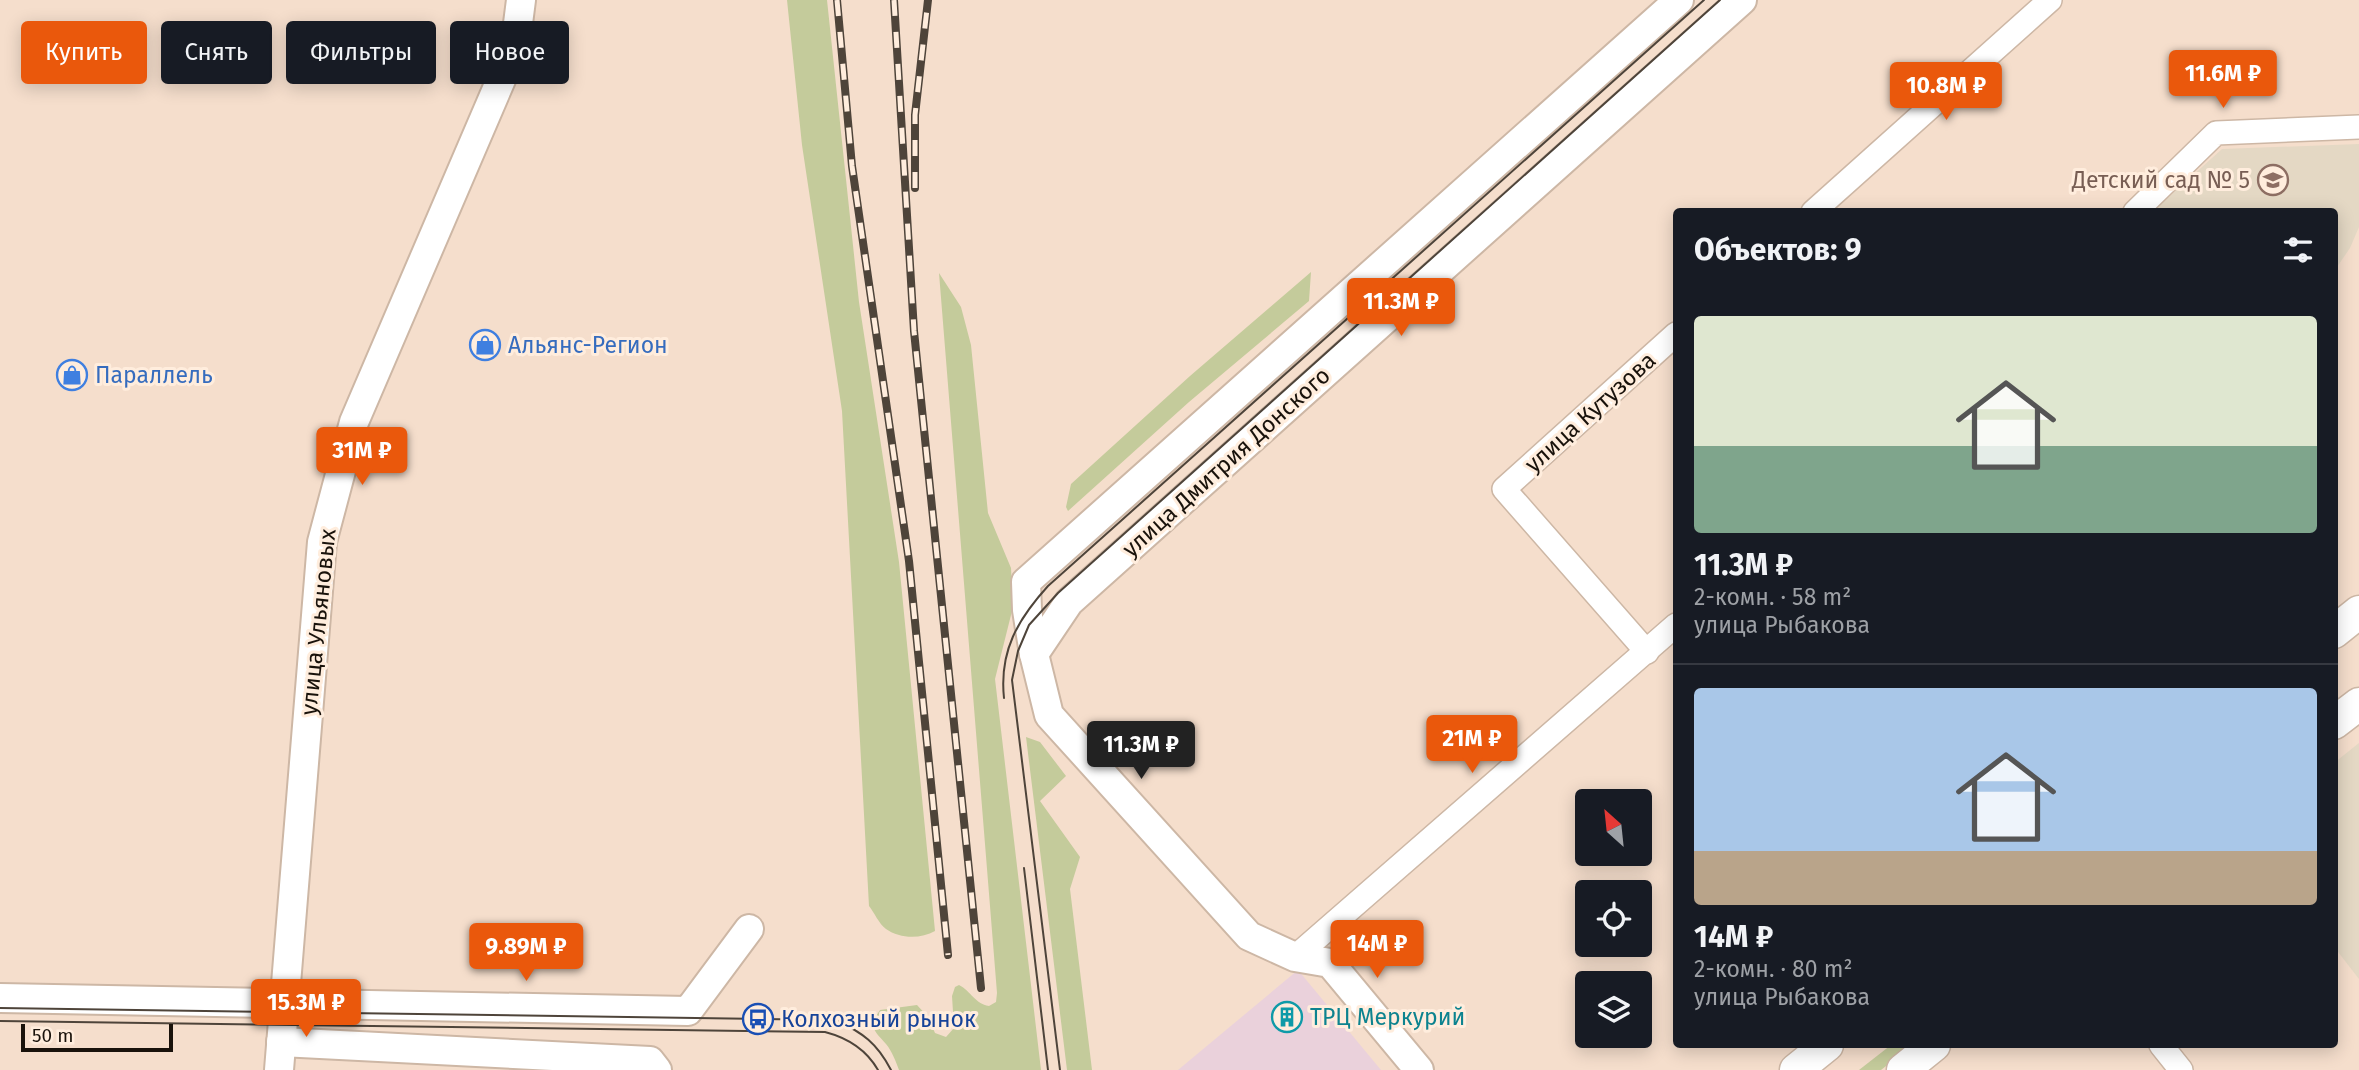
<!DOCTYPE html>
<html lang="ru">
<meta charset="utf-8">
<style>
:root{--surface:#171b24;--page:#20242c;--text:#f1f3f6;--muted:#9ea1a6;--line:#363941;--accent:#ea580c}
body{margin:0;font-family:"Fira Sans",sans-serif;background:var(--page);color:var(--text);height:100vh;display:flex;flex-direction:column;font-size:26px;white-space:nowrap}
*{box-sizing:border-box;margin:0}
p{font-size:23px;color:var(--muted)}
.icon{flex:none;width:38px;height:38px;fill:none;stroke:currentColor;stroke-width:2;stroke-linecap:round;stroke-linejoin:round}
.map{position:relative;flex:1;overflow:hidden}
.drawer{position:absolute;left:1673px;top:208px;width:665px;height:840px;display:flex;flex-direction:column;background:var(--surface);border-radius:7px;box-shadow:0 4px 18px #0003}
.drawer>*{flex:none}
.guide{position:absolute;left:21px;top:21px;width:665px;height:63px;display:flex;gap:14px}
.needle{width:46px;rotate:333deg}
.controls{position:absolute;left:1575px;top:789px;display:grid;gap:14px}
.controls a{display:grid;place-items:center;width:77px;height:77px;border-radius:7px;background:var(--surface);box-shadow:0 4px 18px #0003;font-size:35px}
.scale{position:absolute;left:21px;bottom:18px;width:152px;box-sizing:border-box;padding-left:7px;border:4px solid #19120b;border-top:0;font-size:19px;line-height:24px;white-space:nowrap;color:#19120b;-webkit-text-stroke:5px #ffeddd;paint-order:stroke}
.price{position:absolute;translate:-50% -60px;padding:0 16px;border-radius:7px;background:var(--accent);color:#fff;font-size:23px;line-height:46px;filter:drop-shadow(0 2px 4px #0008)}
.price::after{content:'';position:absolute;left:50%;top:42px;width:21px;height:16px;margin-left:-10px;background:inherit;clip-path:polygon(0 0,100% 0,50% 100%)}
.price.selected{background:#222;color:#fff}
ul{padding:0;list-style:none}
li{display:grid;align-content:center;gap:14px;height:371px;padding:0 21px}
li+li{border-top:2px solid var(--line)}
li span{display:grid;place-items:center;height:217px;border-radius:7px;color:#555}
li>.icon{margin-inline-start:auto}
span .icon{width:126px;height:126px;fill:#fffc;stroke-width:1}
li b{font-size:30px}
h2{display:flex;justify-content:space-between;align-items:center;height:84px;padding:0 21px;font-size:30px}
.chip{padding:0 24px;border-radius:7px;background:var(--surface);box-shadow:0 4px 18px #0003;font-size:24px;line-height:63px}
.chip.selected{background:var(--accent);color:#fff}
.map>svg:first-child{display:block}
.commercial{fill:#ead1db}
.education{fill:#e4d8c4}
.green{fill:#c4cb9b}
.lines{fill:none;stroke-linecap:round;stroke-linejoin:round}
.minor-casing{stroke:#cdb7a5;stroke-width:26}
.tertiary-casing{stroke:#cdb7a5;stroke-width:32}
.secondary-casing{stroke:#cdb7a5;stroke-width:35}
.minor{stroke:#fff;stroke-width:23}
.tertiary{stroke:#fff;stroke-width:28}
.secondary{stroke:#fff;stroke-width:32}
.tram{stroke:#4e443a;stroke-width:2}
.rail-casing{stroke:#4e443a;stroke-width:8}
.rail{stroke:#ffeddd;stroke-width:5;stroke-dasharray:16;stroke-linecap:butt}
.labels{text-anchor:middle;stroke-width:6;stroke-linejoin:round;paint-order:stroke}
.education-label{font-size:23px;fill:#785e54;stroke:#ffeddd;text-anchor:end}
.shop-label{font-size:23px;fill:#366cbe;stroke:#ffeddd;text-anchor:start}
.street-label{font-size:23px;fill:#19120b;stroke:#ffeddd}
.culture-label{font-size:23px;fill:#0d838f;stroke:#ffeddd;text-anchor:start}
.transit-label{font-size:23px;fill:#164399;stroke:#ffeddd;text-anchor:start}
</style>
<div class="map">
<svg width="2359" height="1070" viewBox="0 0 2359 1070">
<rect width="100%" height="100%" fill="#f5decc"/>
<!-- commercial -->
<path class="commercial" d="M1298,970L1381,1070H1178Z"/>
<!-- education -->
<g class="education">
<path d="M2359,144V227L2350,248L2335,270L2334,212H2152L2222,149Z"/>
<path d="M2359,743V979L2335,948L2334,763Z"/>
</g>
<!-- green -->
<g class="green">
<path d="M787,0H827L859,302L899,562L935,931C921,939 900,939 886,929C879,924 874,912 869,906L842,411L802,145Z"/>
<path d="M1311,272L1309,301L1189,402L1068,511L1066,507L1071,484L1190,376Z"/>
<path d="M939,273L961,307L971,345L988,513L1011,568L1013,607L995,679L1041,1070H899C896,1062 892,1051 886,1044C874,1030 868,1028 880,1010L917,1005L928,1017L935,1033L946,1037L954,1028L952,996L955,987L959,985C971,991 975,1004 989,1006L996,1002L997,993Z"/>
<path d="M1026,737L1040,742L1066,776L1040,801L1080,857L1070,889L1092,1070H1067Z"/>
<path d="M1891,1045H1913L1881,1070H1859Z"/>
</g>
<g class="lines">
<!-- minor casing -->
<g class="minor-casing">
<g id="minor">
<path d="M1813,212L2050,0"/>
<path d="M2135,212L2216,133L2359,127"/>
<path d="M1647,652L1504,489L1676,334"/>
<path d="M1295,957L1676,625"/>
<path d="M2161,1045L2181,1070"/>
</g>
</g>
<!-- tertiary casing -->
<g class="tertiary-casing">
<g id="tertiary">
<path d="M1034,654L1069,602L1742,0"/>
<path d="M0,998L688,1011L749,929"/>
<path d="M281,1042L650,1061L657,1070"/>
<path d="M279,1070L322,542L354,422L515,47L521,0"/>
<path d="M1419,1070L1330,963L1295,957L1249,936L1049,715L1034,654L1027,610L1026,582L1679,0"/>
</g>
</g>
<!-- secondary casing -->
<g class="secondary-casing">
<g id="secondary">
<path d="M2334,632L2359,612"/>
<path d="M2334,723L2359,704"/>
<path d="M1796,1070L1827,1045"/>
<path d="M1903,1070L1934,1045"/>
</g>
</g>
<!-- minor -->
<use href="#minor" class="minor"/>
<!-- tertiary -->
<use href="#tertiary" class="tertiary"/>
<!-- secondary -->
<use href="#secondary" class="secondary"/>
<!-- tram -->
<g class="tram">
<path d="M1004,698C999,651 1018,619 1048,586L1704,0"/>
<path d="M1024,868L1048,1070"/>
<path d="M0,1008L836,1020C863,1033 877,1043 891,1070"/>
<path d="M0,1021L825,1032C848,1038 866,1049 878,1070"/>
<path d="M1060,1070L1012,680L1018,651L1029,625L1058,593L1720,0"/>
</g>
<!-- rail casing -->
<g class="rail-casing">
<g id="rail">
<path d="M837,0L852,166L909,561L948,955"/>
<path d="M894,0L914,331L981,988"/>
<path d="M915,188V115L928,0"/>
</g>
</g>
<!-- rail -->
<use href="#rail" class="rail"/>
</g>
<!-- icons -->
<defs>
<g id="school-ring" transform="scale(1.575)"><circle r="9.5" fill="#ffeddd" stroke="#8d6e63" stroke-width="1.5"/><path d="M0-5L7-2L0 1L-7-2ZM-4 1L0 2.5L4 1V4Q0 6-4 4Z" fill="#8d6e63"/></g>
<g id="shop-ring" transform="scale(1.575)"><circle r="9.5" fill="#ffeddd" stroke="#3f7fe0" stroke-width="1.5"/><path d="M-5-2.5h2.3a2.7 3.5 0 0 1 5.4 0H5L5.5 6h-11ZM-1.5-2.5h3a1.5 2.3 0 0 0-3 0Z" fill="#3f7fe0"/></g>
<g id="building-ring" transform="scale(1.575)"><circle r="9.5" fill="#ffeddd" stroke="#0f9aa8" stroke-width="1.5"/><path d="M-4-6H4V6H1V3H-1V6H-4ZM-2.5-4.3h1.7v1.8h-1.7ZM.8-4.3h1.7v1.8H.8ZM-2.5-1h1.7V.8h-1.7ZM.8-1h1.7V.8H.8Z" fill="#0f9aa8"/></g>
<g id="bus-ring" transform="scale(1.575)"><circle r="9.5" fill="#ffeddd" stroke="#1a4fb4" stroke-width="1.5"/><path d="M-5-6H5V4H4V6H2V4H-2V6H-4V4H-5ZM-3.5-4V0h7V-4ZM-3.5 1.2v1.5H-2V1.2ZM2 1.2v1.5H3.5V1.2Z" fill="#1a4fb4"/></g>
</defs>
<g fill-rule="evenodd">
<use href="#school-ring" x="2273" y="180"/>
<use href="#shop-ring" x="485" y="345"/>
<use href="#shop-ring" x="72" y="375"/>
<use href="#building-ring" x="1287" y="1017"/>
<use href="#bus-ring" x="758" y="1019"/>
</g>
<g class="labels">
<!-- education labels -->
<g class="education-label">
<text x="2250" y="188">Детский сад № 5</text>
</g>
<!-- shop labels -->
<g class="shop-label">
<text x="508" y="353">Альянс-Регион</text>
<text x="95" y="383">Параллель</text>
</g>
<!-- street labels -->
<g class="street-label">
<text transform="translate(1590 412) rotate(-42)" y="8">улица Кутузова</text>
<text transform="translate(1226 462) rotate(-42)" y="8">улица Дмитрия Донского</text>
<text transform="translate(318 622) rotate(-84)" y="8">улица Ульяновых</text>
</g>
<!-- culture labels -->
<g class="culture-label">
<text x="1310" y="1025">ТРЦ Меркурий</text>
</g>
<!-- transit labels -->
<g class="transit-label">
<text x="781" y="1027">Колхозный рынок</text>
</g>
</g>
</svg>
<div class="controls">
<a><svg class="needle" viewBox="-14 -14 28 28"><path d="M0-13l5 13h-10z" fill="#e53935"/><path d="M0 13l5-13h-10z" fill="#9ea1a6"/></svg></a>
<a><svg class="icon" aria-label="locate" viewBox="0 0 24 24"><circle cx="12" cy="12" r="6"/><path d="M12 2v4M12 18v4M2 12h4M18 12h4"/></svg></a>
<a><svg class="icon" aria-label="layers" viewBox="0 0 24 24"><path d="M12 4l9 5-9 5-9-5zM3 14l9 5 9-5"/></svg></a>
</div>
<div class="scale">50 m</div>
<b class="price" style="left:2223px;top:110px">11.6M ₽</b>
<b class="price" style="left:1946px;top:122px">10.8M ₽</b>
<b class="price" style="left:1401px;top:338px">11.3M ₽</b>
<b class="price" style="left:362px;top:487px">31M ₽</b>
<b class="price" style="left:1472px;top:775px">21M ₽</b>
<b class="price selected" style="left:1141px;top:781px">11.3M ₽</b>
<b class="price" style="left:1377px;top:980px">14M ₽</b>
<b class="price" style="left:526px;top:983px">9.89M ₽</b>
<b class="price" style="left:306px;top:1039px">15.3M ₽</b>
<div class="guide">
<a class="chip selected">Купить</a>
<a class="chip">Снять</a>
<a class="chip">Фильтры</a>
<a class="chip">Новое</a>
</div>
<section class="drawer">
<h2>Объектов: 9<svg class="icon" aria-label="filters" viewBox="0 0 24 24"><path d="M4 7h16M4 17h16"/><circle cx="9" cy="7" r="2"/><circle cx="15" cy="17" r="2"/></svg></h2>
<ul>
<li><span style="background:linear-gradient(#dfe7d0 60%,#7fa58c 0)"><svg class="icon" aria-label="home" viewBox="0 0 24 24"><path d="M3 11l9-7 9 7M6 9v11h12V9"/></svg></span><div><b>11.3M ₽</b><p>2-комн. · 58 m²</p><p>улица Рыбакова</p></div></li>
<li><span style="background:linear-gradient(#a9c7e8 75%,#b9a48a 0)"><svg class="icon" aria-label="home" viewBox="0 0 24 24"><path d="M3 11l9-7 9 7M6 9v11h12V9"/></svg></span><div><b>14M ₽</b><p>2-комн. · 80 m²</p><p>улица Рыбакова</p></div></li>
</ul>
</section>
</div>
